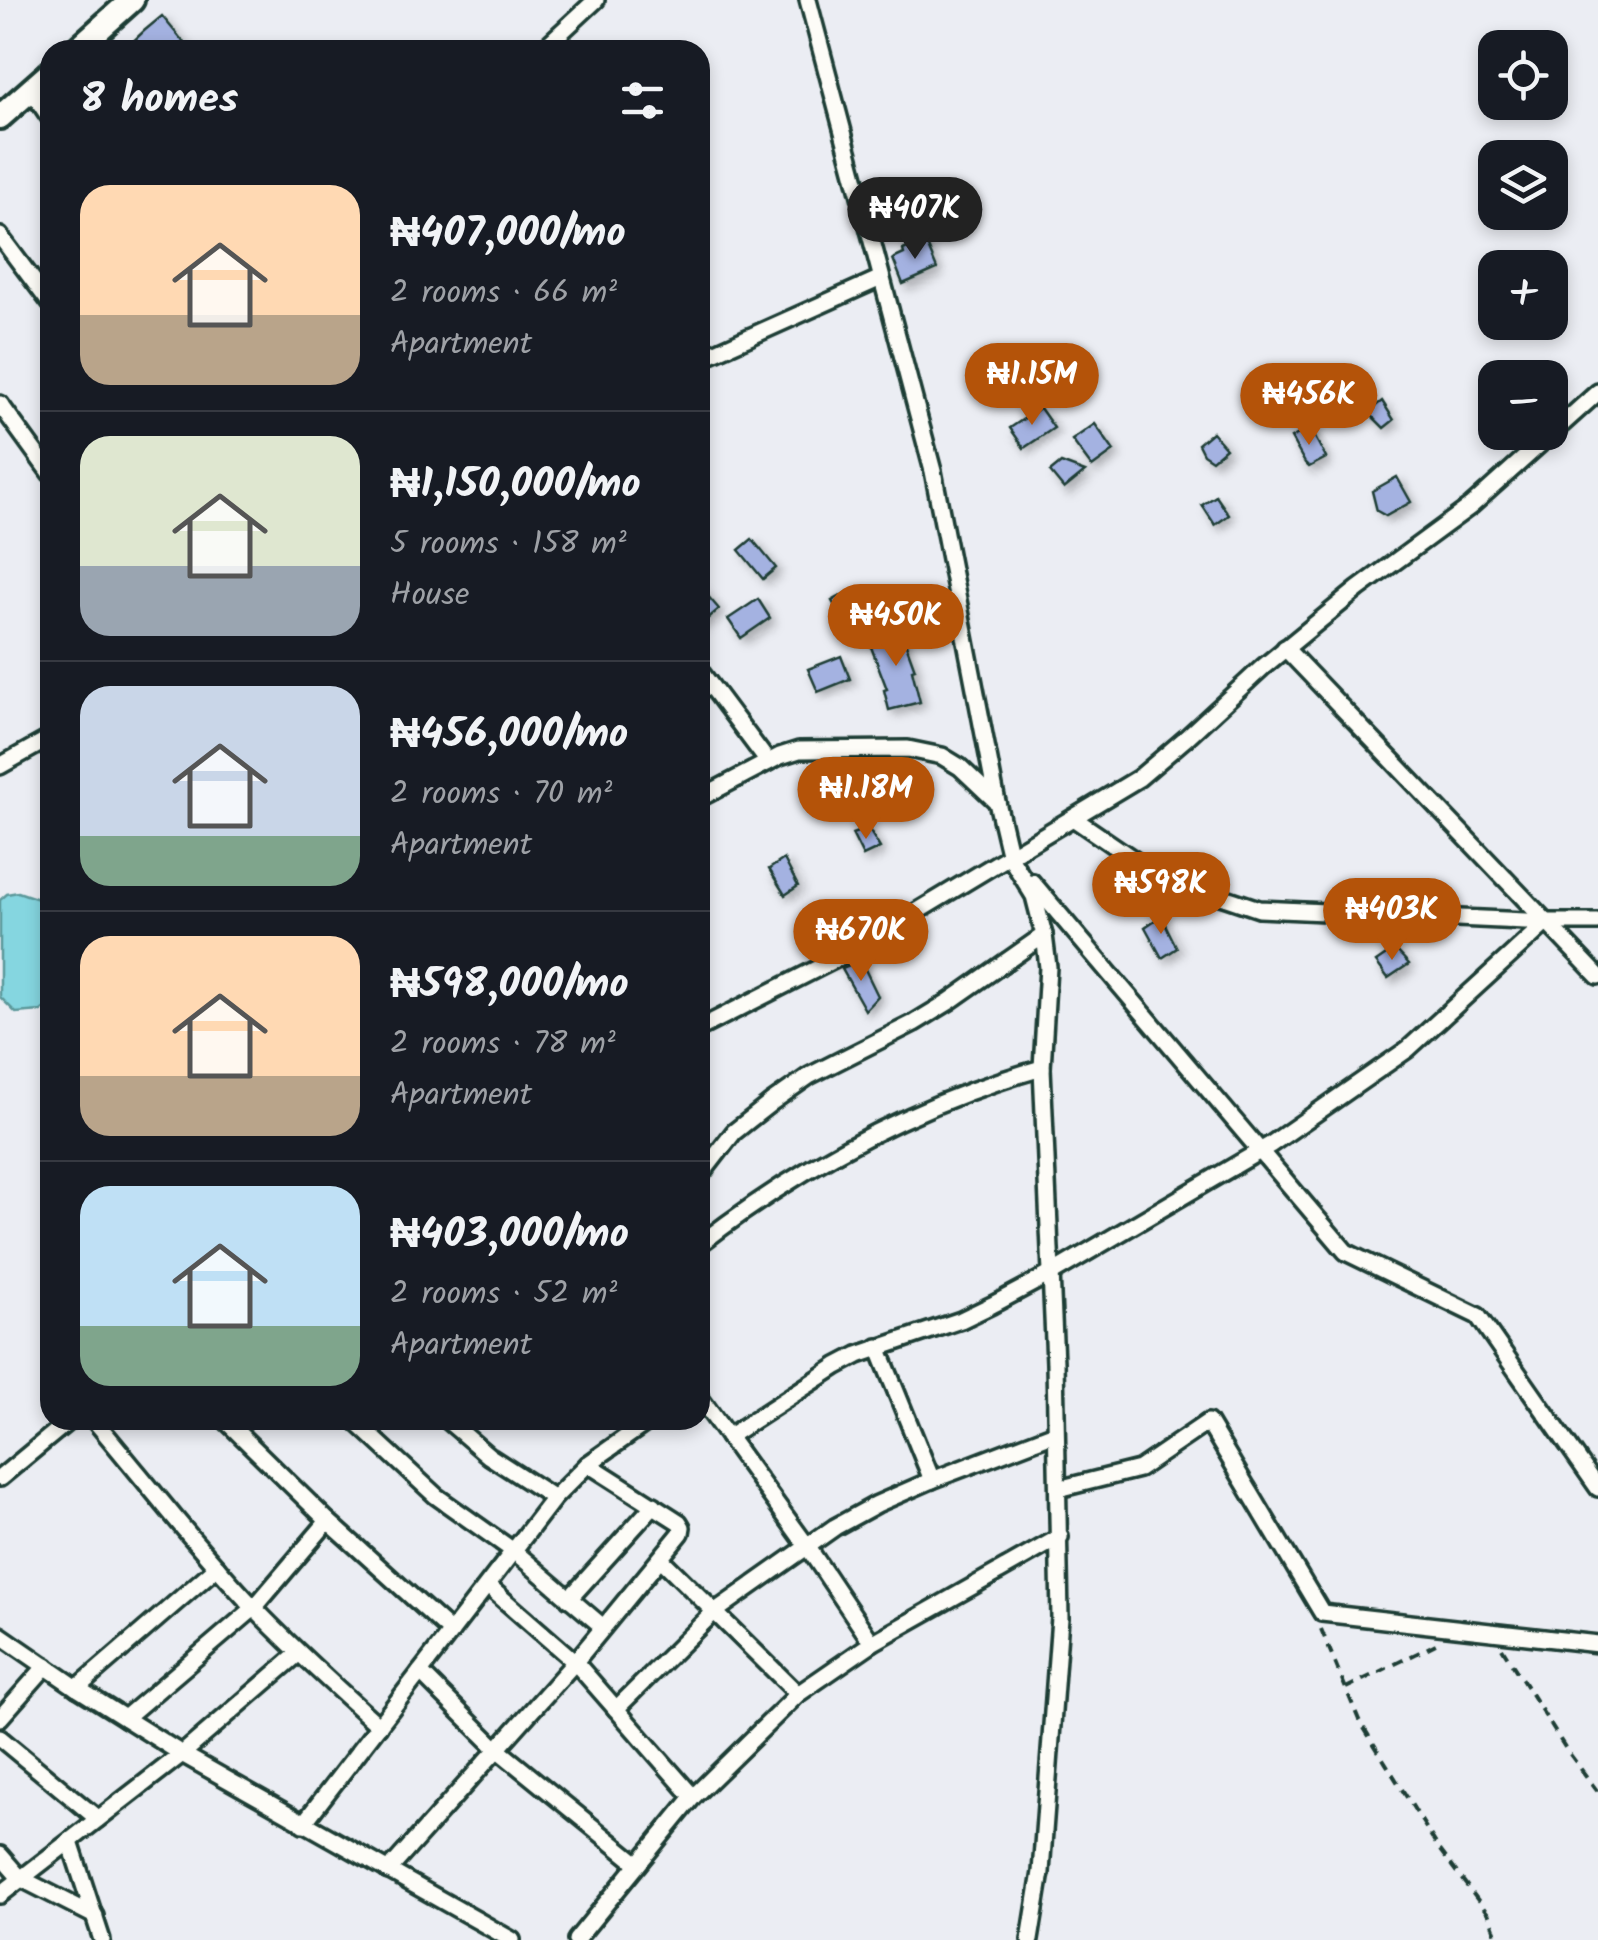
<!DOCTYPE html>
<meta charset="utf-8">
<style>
:root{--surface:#171b24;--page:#20242c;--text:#f1f3f6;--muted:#9ea1a6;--line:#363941;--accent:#b45309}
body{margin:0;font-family:Kalam,sans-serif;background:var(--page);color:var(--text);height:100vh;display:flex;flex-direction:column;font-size:38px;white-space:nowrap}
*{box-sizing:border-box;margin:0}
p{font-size:32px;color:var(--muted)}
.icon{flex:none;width:55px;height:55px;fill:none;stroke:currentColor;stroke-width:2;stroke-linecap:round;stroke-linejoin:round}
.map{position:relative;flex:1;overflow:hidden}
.drawer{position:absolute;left:40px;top:40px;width:670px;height:1390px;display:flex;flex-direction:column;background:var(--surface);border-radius:30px;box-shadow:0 5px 15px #0003}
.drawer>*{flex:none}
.fabs{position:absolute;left:1478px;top:30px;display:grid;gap:20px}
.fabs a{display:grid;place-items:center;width:90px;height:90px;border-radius:20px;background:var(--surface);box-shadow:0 5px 15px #0003;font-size:50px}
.price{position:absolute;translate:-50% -85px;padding:0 22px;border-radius:35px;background:var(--accent);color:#fff;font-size:32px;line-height:65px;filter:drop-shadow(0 2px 5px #0008)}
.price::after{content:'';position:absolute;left:50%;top:60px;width:30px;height:22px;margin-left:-15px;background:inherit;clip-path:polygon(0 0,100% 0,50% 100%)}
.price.selected{background:#222;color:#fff}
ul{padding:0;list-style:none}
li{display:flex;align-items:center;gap:30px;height:250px;padding:0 40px}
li+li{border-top:2px solid var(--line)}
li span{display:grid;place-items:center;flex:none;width:280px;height:200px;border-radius:30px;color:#555}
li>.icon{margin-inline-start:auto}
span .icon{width:120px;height:120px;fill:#fffc;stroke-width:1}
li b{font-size:42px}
h2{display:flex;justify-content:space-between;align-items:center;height:120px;padding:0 40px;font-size:42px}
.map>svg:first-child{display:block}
.water{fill:#85d6e0;stroke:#5c999b;stroke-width:2.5}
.building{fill:#a4b2e1;stroke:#1f3d34;stroke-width:2.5;filter:url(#shadow)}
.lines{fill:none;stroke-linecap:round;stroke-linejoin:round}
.street-casing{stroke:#1f3d34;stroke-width:22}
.secondary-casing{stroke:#1f3d34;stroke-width:30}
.path{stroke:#1f3d34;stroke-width:4;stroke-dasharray:10 8;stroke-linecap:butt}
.street{stroke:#fdfcf7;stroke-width:15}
.secondary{stroke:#fdfcf7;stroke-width:22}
</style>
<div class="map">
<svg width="1598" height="1940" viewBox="0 0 1598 1940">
<defs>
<filter id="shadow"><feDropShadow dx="5" dy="5" stdDeviation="5" flood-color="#0004"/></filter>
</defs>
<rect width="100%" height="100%" fill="#ebedf3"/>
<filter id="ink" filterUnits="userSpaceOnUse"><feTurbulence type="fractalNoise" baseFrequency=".01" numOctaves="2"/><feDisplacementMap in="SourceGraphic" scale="20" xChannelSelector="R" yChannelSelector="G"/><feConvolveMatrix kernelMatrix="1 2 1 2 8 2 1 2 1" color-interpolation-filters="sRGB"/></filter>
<g filter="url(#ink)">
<!-- water -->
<path class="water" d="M18,892L50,903V1004L41,1011L16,1013L0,997V900L7,894Z"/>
<!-- building -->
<g class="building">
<path d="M162,16L190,50H124L144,31Z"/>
<path d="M925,240L937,269L903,284L893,259L904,254L903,250Z"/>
<path d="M1382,401L1394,420L1384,428L1368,412Z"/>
<path d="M1040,408L1054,428L1024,448L1010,428Z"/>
<path d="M1095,424L1114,451L1092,467L1072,440Z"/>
<path d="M1310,428L1326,458L1309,467L1305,463L1291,438Z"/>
<path d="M1212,432L1226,448L1212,460L1203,454L1198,444Z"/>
<path d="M1061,463L1085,472L1064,489L1050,472Z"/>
<path d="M1397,477L1411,502L1386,516L1377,511L1372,491Z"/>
<path d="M1216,496L1229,515L1215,525L1202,505Z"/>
<path d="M752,539L776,568L763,579L739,550Z"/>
<path d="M700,587L719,609L700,625Z"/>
<path d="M848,592L867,627L851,635L832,601Z"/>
<path d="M758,599L770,618L741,638L728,619Z"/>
<path d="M900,628L915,669L912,670L920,702L889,710L884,690L887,689L868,639Z"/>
<path d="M841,656L850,679L818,692L808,669Z"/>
<path d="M868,828L880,848L863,856L852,834Z"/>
<path d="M784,859L798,886L785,895L769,869Z"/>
<path d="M1161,916L1177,948L1162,958L1145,927Z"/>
<path d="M1395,949L1409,964L1388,978L1376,962Z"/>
<path d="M861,961L878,996L865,1010L842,969Z"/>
</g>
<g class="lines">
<!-- street casing -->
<g class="street-casing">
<g id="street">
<path d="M808,0L933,471L997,802L1010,857L1034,896L1044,935L1048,967L1042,1068L1055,1363L1060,1618L1041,1872L1030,1940"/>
<path d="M542,50L596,0"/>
<path d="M31,90L50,118"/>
<path d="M0,236L50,303"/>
<path d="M700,359L881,278"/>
<path d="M0,404L50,473"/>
<path d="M1285,648L1598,976"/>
<path d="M700,671L768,762"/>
<path d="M0,766L50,738"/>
<path d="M700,798L780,756L799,750L908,749L942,756L960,767L997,802"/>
<path d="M1073,818L1155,874L1259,909L1547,922H1598"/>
<path d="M1032,882L1346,1252L1478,1316L1598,1488"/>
<path d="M700,1028L848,953L1139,778L1186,738L1263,667L1358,589L1471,506L1598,392"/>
<path d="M700,1176L734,1132L772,1102L809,1076L914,1023L950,1001L1044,935"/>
<path d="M700,1244C802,1165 917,1103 1042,1068"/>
<path d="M878,1347L932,1480"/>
<path d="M700,1398L807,1546L872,1643"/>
<path d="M94,1420C147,1483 198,1549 255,1609C294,1650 337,1688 379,1726"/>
<path d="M225,1420L328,1521L451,1632"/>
<path d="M354,1420L436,1496L515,1552L603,1627"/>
<path d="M447,1420L489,1456L554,1498"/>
<path d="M728,1437L837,1366L858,1355L961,1320L992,1305L1052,1273L1270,1145L1408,1049L1547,922"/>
<path d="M0,1478L70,1420"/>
<path d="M1058,1489L1139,1469L1208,1422L1322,1613L1598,1644"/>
<path d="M661,1559L798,1694"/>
<path d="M488,1586L575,1662L693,1797"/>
<path d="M569,1599L654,1505"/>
<path d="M0,1635L77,1688L182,1754L512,1940"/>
<path d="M420,1672L498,1750L638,1864"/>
<path d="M77,1688L217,1567"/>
<path d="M616,1709L713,1613L835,1527L877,1504L932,1480L1055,1433"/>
<path d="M0,1718L46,1666"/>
<path d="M125,1718L254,1608L328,1521"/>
<path d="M0,1738L98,1819"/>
<path d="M303,1824L554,1498L588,1464L650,1420"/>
<path d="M70,1842L102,1940"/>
<path d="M0,1855L20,1878L95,1916"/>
<path d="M388,1871L575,1662L681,1533L682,1527L679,1522L588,1464"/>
<path d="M0,1895L182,1754L299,1653"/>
<path d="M576,1940L693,1797L798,1694L872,1643L1060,1537"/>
</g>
</g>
<!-- secondary casing -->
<g class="secondary-casing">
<g id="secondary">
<path d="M76,50L132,0"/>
<path d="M0,117L50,73"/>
</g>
</g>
<!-- path -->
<g class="path">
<path d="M1321,1629L1359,1720L1439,1849L1489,1915L1498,1940"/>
<path d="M1502,1648L1566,1749L1598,1792"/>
<path d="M1346,1688L1440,1642"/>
</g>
<!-- street -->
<use href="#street" class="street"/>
<!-- secondary -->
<use href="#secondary" class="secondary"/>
</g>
</g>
</svg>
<div class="fabs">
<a><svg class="icon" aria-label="locate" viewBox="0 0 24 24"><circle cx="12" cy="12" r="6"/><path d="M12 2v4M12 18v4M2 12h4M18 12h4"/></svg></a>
<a><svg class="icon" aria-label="layers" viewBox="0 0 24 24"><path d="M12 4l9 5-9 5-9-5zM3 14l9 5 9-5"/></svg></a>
<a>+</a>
<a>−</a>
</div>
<b class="price selected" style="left:915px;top:262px">₦407K</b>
<b class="price" style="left:1032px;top:428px">₦1.15M</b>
<b class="price" style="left:1309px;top:448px">₦456K</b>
<b class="price" style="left:896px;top:669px">₦450K</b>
<b class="price" style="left:866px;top:842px">₦1.18M</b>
<b class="price" style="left:1161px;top:937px">₦598K</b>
<b class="price" style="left:1392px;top:963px">₦403K</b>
<b class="price" style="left:861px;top:984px">₦670K</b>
<section class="drawer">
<h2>8 homes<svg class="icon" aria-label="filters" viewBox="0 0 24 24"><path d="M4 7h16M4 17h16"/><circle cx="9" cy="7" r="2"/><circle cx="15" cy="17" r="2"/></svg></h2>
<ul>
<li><span style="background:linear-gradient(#ffd9b3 65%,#b9a48a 0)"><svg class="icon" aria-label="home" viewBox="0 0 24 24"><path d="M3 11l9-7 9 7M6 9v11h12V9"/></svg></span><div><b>₦407,000/mo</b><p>2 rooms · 66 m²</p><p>Apartment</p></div></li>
<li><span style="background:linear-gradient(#dfe7d0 65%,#9aa5b1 0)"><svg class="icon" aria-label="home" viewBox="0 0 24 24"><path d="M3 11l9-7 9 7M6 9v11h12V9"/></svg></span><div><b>₦1,150,000/mo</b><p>5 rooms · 158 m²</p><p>House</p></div></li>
<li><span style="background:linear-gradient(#c9d6e8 75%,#7fa58c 0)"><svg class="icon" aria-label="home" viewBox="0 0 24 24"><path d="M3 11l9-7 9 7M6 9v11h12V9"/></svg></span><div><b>₦456,000/mo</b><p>2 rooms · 70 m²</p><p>Apartment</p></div></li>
<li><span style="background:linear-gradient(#ffd9b3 70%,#b9a48a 0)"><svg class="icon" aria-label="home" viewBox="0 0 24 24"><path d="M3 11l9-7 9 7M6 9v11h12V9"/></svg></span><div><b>₦598,000/mo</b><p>2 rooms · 78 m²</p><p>Apartment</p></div></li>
<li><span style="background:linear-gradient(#bfe0f5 70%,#7fa58c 0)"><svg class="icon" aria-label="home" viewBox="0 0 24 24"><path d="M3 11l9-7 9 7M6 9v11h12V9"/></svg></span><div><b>₦403,000/mo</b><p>2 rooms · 52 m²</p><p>Apartment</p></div></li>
</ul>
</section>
</div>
